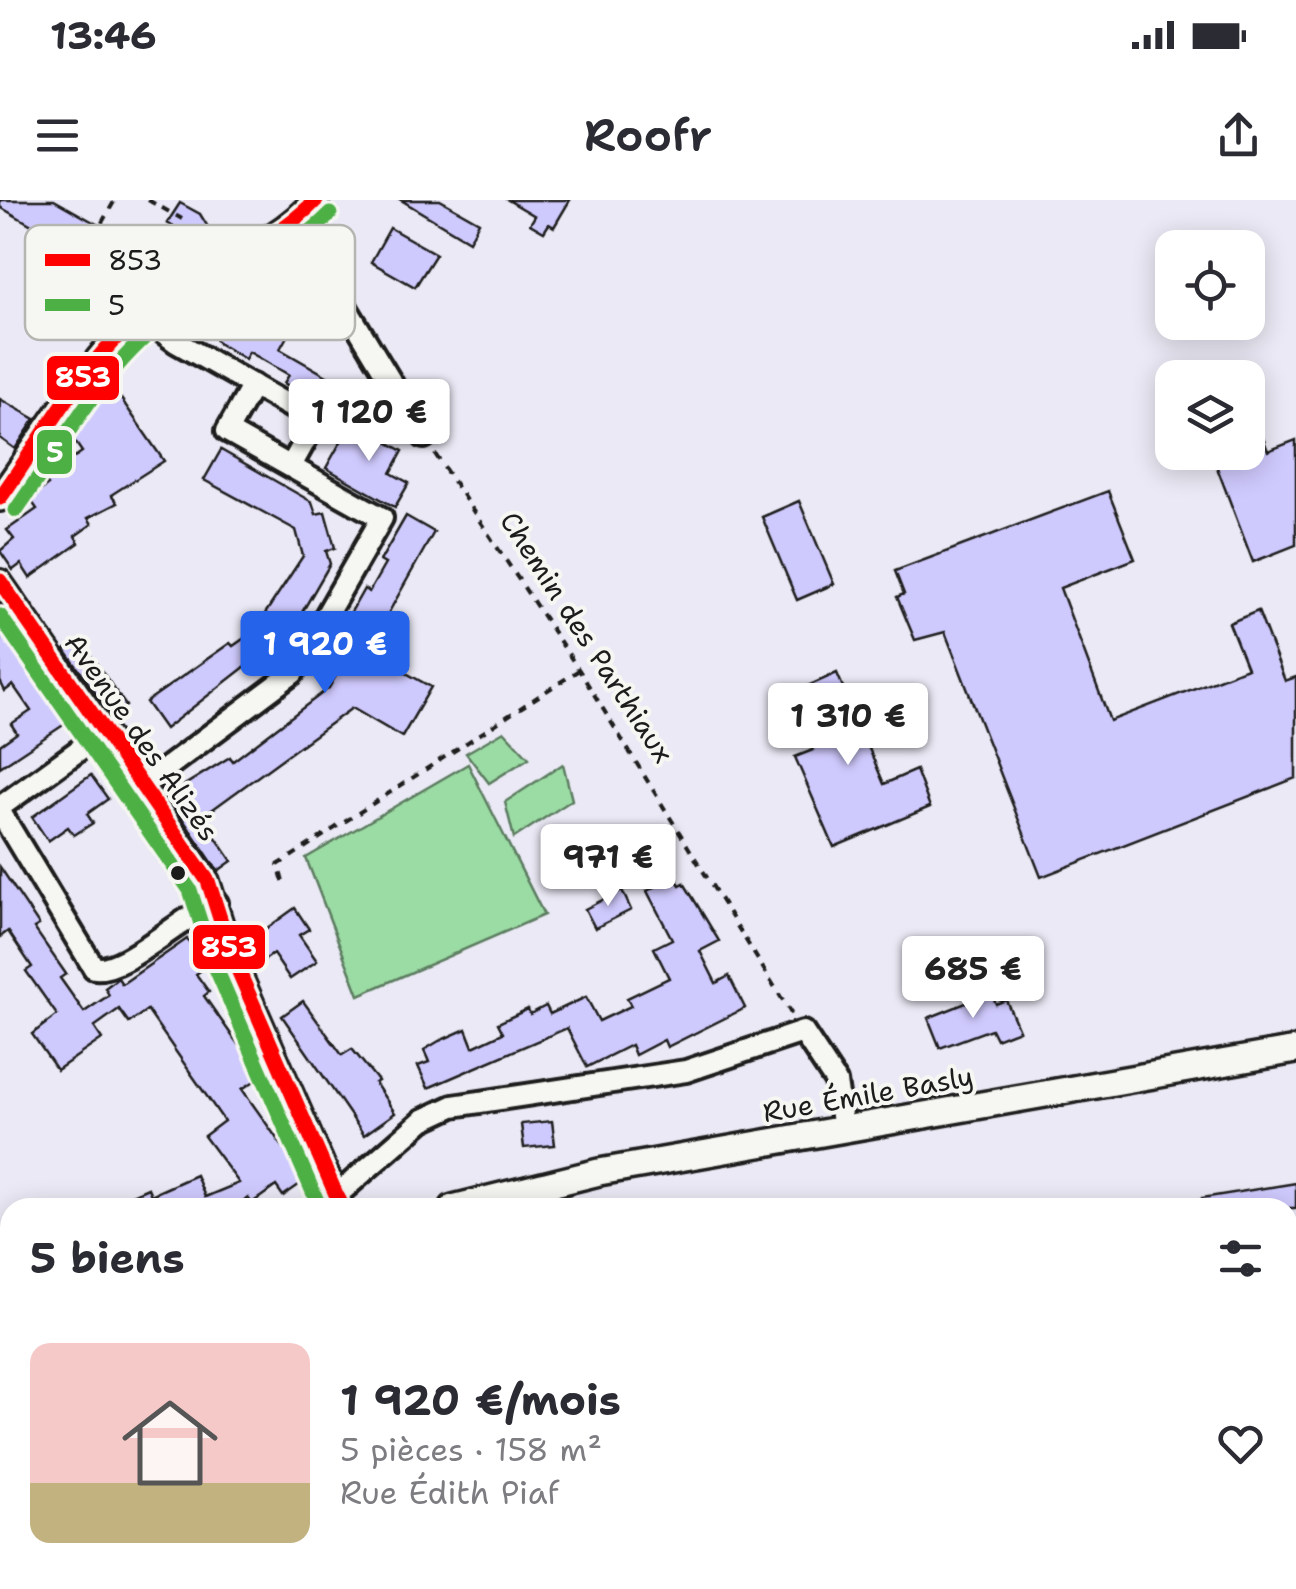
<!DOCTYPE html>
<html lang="fr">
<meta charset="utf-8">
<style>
:root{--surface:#fff;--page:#f7f7f7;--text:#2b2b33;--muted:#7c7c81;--line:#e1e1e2;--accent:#2563eb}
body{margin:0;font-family:"Shantell Sans",sans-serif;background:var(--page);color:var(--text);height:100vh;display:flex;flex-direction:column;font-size:38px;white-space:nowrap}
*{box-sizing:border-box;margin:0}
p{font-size:32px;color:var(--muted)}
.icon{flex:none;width:55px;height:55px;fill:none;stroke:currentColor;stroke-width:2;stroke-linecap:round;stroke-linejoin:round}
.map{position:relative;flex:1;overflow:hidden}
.panel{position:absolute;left:0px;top:998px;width:1298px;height:392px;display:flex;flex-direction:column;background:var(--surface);border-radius:30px 30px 0 0;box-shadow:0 5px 25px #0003}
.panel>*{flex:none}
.controls{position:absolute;left:1155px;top:30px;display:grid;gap:20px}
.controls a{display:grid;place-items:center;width:110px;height:110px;border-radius:20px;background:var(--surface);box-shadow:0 5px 25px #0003;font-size:50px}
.price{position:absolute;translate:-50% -85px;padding:0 22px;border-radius:10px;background:#fff;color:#222;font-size:32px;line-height:65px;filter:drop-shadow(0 2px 5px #0008)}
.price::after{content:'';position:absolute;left:50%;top:60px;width:30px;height:22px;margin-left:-15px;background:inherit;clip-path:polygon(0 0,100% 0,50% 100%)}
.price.active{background:var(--accent);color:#fff}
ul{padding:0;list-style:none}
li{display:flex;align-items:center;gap:30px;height:250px;padding:0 30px}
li+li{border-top:2px solid var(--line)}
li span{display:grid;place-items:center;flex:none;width:280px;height:200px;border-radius:20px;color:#555}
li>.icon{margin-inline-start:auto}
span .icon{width:120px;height:120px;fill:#fffc;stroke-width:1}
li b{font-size:42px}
h2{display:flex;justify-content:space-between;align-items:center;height:120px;padding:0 30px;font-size:42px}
.status{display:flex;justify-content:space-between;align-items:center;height:70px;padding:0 50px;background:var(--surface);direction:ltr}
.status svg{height:28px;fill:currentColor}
header{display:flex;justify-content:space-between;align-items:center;height:130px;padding:0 30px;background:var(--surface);font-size:45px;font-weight:600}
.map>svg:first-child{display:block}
.green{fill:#9bdba4;stroke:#5c7c60;stroke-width:2.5}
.building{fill:#cfcafd;stroke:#1c1c1c;stroke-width:2.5}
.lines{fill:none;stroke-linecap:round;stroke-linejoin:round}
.service-casing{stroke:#1c1c1c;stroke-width:18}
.minor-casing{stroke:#1c1c1c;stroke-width:28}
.tertiary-casing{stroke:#1c1c1c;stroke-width:32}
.path{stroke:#1c1c1c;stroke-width:4;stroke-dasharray:8 8;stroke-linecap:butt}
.service{stroke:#f6f6f2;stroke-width:10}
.minor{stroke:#f6f6f2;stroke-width:20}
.tertiary{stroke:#f6f6f2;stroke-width:25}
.bus-1-casing{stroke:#f6f6f2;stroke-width:22}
.bus-2-casing{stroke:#f6f6f2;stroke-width:22}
.bus-1{stroke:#fe0000;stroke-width:15}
.bus-2{stroke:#4db045;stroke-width:15}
.bus-dot{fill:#1c1c1c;stroke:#f6f6f2;stroke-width:4}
.labels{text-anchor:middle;stroke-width:8;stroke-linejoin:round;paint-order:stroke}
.street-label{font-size:28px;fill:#1c1c1c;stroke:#f6f6f2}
.key{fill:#f6f6f2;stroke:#b5b5b2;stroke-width:2.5}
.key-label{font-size:28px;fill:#1c1c1c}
.line-badge{stroke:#f6f6f2;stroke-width:4}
.badge-label{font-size:28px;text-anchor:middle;font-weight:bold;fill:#fff}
</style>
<div class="status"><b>13:46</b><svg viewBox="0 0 49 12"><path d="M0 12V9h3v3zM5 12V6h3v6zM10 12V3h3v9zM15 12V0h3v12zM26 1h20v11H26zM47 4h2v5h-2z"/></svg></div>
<header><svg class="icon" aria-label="menu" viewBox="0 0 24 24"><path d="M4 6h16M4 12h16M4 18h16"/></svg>Roofr<svg class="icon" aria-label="share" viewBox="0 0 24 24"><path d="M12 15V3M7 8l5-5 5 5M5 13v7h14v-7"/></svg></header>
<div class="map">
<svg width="1296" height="1389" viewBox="0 0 1296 1389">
<rect width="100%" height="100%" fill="#eae9f5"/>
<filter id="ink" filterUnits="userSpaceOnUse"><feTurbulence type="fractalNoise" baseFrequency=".01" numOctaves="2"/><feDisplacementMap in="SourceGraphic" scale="20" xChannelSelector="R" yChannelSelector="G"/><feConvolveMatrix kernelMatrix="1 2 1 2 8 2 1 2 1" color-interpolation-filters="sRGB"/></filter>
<g filter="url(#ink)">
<!-- green -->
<g class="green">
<path d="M504,531L529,558L489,583L466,553Z"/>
<path d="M468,564L544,715L359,795L306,658Z"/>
<path d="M563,564L572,600L514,638L505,602Z"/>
</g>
<!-- building -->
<g class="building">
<path d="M0,0H54L157,58L140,86L0,7Z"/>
<path d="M401,0H440L479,22L469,41Z"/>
<path d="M508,0H570L554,27L549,24L544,32L530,24L535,16Z"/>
<path d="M180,3L200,14L208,27L191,36L167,23Z"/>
<path d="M390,28L436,54L415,87L371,62Z"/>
<path d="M257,85L280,98L273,110L295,122L280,149L332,179L318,203L284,183L289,175L249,152L245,159L218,143L200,116Z"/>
<path d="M108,180L164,261L111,295L117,303L88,318L92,324L75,336L79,343L30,378L21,364L13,370L0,351L14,339L7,330L37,309L30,299L48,285L43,279L82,252L69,233Z"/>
<path d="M0,199L35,219L15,249L0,238Z"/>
<path d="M352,222L403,251L391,273L409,283L395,307L326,268Z"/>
<path d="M1263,238L1268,251L1296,240V345L1253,362L1213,257L1248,252V244Z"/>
<path d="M221,250L312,302L316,314L325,312L335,348L326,351L330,364L282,447L249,470L246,466L165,529L146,502L230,443L233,446L253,432L303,356L296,330L204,280Z"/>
<path d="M1108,291L1135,359L1060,388L1110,521L1247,468L1229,423L1258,411L1285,481L1296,477V578L1041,677L945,432L915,440L897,397L904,394L895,371Z"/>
<path d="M799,301L834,384L797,400L762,317Z"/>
<path d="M406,316L434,332L367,451L431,487L402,537L352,508L202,617L232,661L218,671L167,596L230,557L233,561L329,488L354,443L338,435L364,389L369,392L385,364L380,361Z"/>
<path d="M0,418L68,522L0,567V545L17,533L11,524L31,511L13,485L5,491L0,481Z"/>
<path d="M80,440L126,506L112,516L65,450Z"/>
<path d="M837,473L884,584L916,570L930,607L834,647L795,557L813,550L790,494Z"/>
<path d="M91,575L108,599L87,614L93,623L74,635L68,627L48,641L32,617Z"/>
<path d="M0,667L39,725L34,728L66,774L60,778L84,812L109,795L105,788L118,778L122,784L187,739L207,766L196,774L209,792L204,796L261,877L242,889L306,980L283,996L276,986L252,1003L248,998L234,1008H102L148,988L151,995L196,975L205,997L239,983L204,936L224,921L147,810L129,823L119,809L94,827L102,839L57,870L32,834L57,815L26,771L32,767L8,731L0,737Z"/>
<path d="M675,677L680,685L684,683L719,741L700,751L716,783L729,776L745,808L667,847L664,840L635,855L631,845L587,867L567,828L428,888L418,866L429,862L424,850L439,841L466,829L473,847L503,833L498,823L528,809L530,814L546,806L550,814L586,797L599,821L631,806L627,798L669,778L654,748L672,739L647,691Z"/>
<path d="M622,690L631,710L595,728L585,709Z"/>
<path d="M295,708L309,729L299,735L317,761L290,779L273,754L263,761L249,741Z"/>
<path d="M991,793L996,804L1006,800L1019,830L996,839L991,829L940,848L928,818Z"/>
<path d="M303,801L342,855L352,849L378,881L375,883L395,913L364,935L282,816Z"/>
<path d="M552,921L555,945L524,948L521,924Z"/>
<path d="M1296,983V1008H1203L1202,998Z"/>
</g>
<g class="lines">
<!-- service casing -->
<g class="service-casing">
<g id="service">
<path d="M0,1331L10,1330"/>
<path d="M477,1380L478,1389"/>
</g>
</g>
<!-- minor casing -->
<g class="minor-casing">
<g id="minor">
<path d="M294,21L424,237"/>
<path d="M140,115L176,142L316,221L291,266"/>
<path d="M0,381L208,681L232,756L342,1008"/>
<path d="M142,586L293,473L382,318L227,231L253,185"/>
<path d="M0,607L104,532"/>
<path d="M0,612L94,768C125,773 182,715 217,703"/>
<path d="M337,995L423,920L453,906L686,871L803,832L836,882L843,929"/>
<path d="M1288,1309L1296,1307"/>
<path d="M753,1389L813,1380"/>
</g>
</g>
<!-- tertiary casing -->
<g class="tertiary-casing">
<g id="tertiary">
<path d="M0,298C40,244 97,149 147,109C198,68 274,51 316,0"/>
<path d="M453,1008L599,972L1296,850"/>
<path d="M0,1178L10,1174"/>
</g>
</g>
<!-- path -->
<g class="path">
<path d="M148,0L182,19"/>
<path d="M38,134L115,0"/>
<path d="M435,254L579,470L792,815"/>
<path d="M283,681L278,665L579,470"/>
</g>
<!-- service -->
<use href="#service" class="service"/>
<!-- minor -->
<use href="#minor" class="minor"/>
<!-- tertiary -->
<use href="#tertiary" class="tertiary"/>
<!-- bus-1 casing -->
<g class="bus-1-casing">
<g id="bus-1">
<path d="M0,298C45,235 86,158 147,109C201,66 268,50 316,0"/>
<path d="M0,381L208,681L232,756L342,1008"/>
</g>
</g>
<!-- bus-2 casing -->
<g class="bus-2-casing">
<g id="bus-2">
<path d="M16,310C61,247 101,169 163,122C217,81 282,63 330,14"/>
<path d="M0,416L190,690L214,764L320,1008"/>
</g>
</g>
<!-- bus-1 -->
<use href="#bus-1" class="bus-1"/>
<!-- bus-2 -->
<use href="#bus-2" class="bus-2"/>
</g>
</g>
<!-- markers -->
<circle class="bus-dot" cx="178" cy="673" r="9"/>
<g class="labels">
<!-- street labels -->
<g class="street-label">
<text transform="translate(587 437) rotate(57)" y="10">Chemin des Parthiaux</text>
<text transform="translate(142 537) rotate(55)" y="10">Avenue des Alizés</text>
<text transform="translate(868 894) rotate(-10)" y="10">Rue Émile Basly</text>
</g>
</g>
<!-- legend -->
<rect x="25" y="25" width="330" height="115" rx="15" class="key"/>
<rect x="45" y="54" width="45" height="12" fill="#fe0000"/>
<rect x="45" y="99" width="45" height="12" fill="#4db045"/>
<g class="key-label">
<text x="108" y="70">853</text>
<text x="108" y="115">5</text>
</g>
<g class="line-badge">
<rect x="45" y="154" width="76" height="48" rx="10" fill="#fe0000"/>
<rect x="35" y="228" width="39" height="48" rx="10" fill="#4db045"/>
<rect x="191" y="723" width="76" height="48" rx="10" fill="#fe0000"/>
</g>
<g class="badge-label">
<text x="83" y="187">853</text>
<text x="55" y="262">5</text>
<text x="229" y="757">853</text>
</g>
</svg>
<div class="controls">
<a><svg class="icon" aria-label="locate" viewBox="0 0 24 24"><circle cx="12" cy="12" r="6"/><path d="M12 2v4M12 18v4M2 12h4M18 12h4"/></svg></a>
<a><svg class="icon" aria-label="layers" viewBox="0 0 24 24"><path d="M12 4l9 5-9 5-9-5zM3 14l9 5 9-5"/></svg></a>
</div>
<b class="price" style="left:369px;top:264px">1 120 €</b>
<b class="price active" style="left:325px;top:496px">1 920 €</b>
<b class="price" style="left:848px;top:568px">1 310 €</b>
<b class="price" style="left:608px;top:709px">971 €</b>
<b class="price" style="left:973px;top:821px">685 €</b>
<section class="panel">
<h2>5 biens<svg class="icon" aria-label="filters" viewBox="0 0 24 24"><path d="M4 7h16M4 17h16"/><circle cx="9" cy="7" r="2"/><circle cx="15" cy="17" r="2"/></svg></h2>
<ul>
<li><span style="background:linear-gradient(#f6c9c9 70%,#c2b280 0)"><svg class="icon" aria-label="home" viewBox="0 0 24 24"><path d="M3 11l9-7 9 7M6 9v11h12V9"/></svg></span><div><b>1 920 €/mois</b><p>5 pièces · 158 m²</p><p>Rue Édith Piaf</p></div><svg class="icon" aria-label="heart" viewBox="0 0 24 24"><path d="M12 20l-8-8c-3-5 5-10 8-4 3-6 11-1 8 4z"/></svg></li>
</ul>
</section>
</div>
